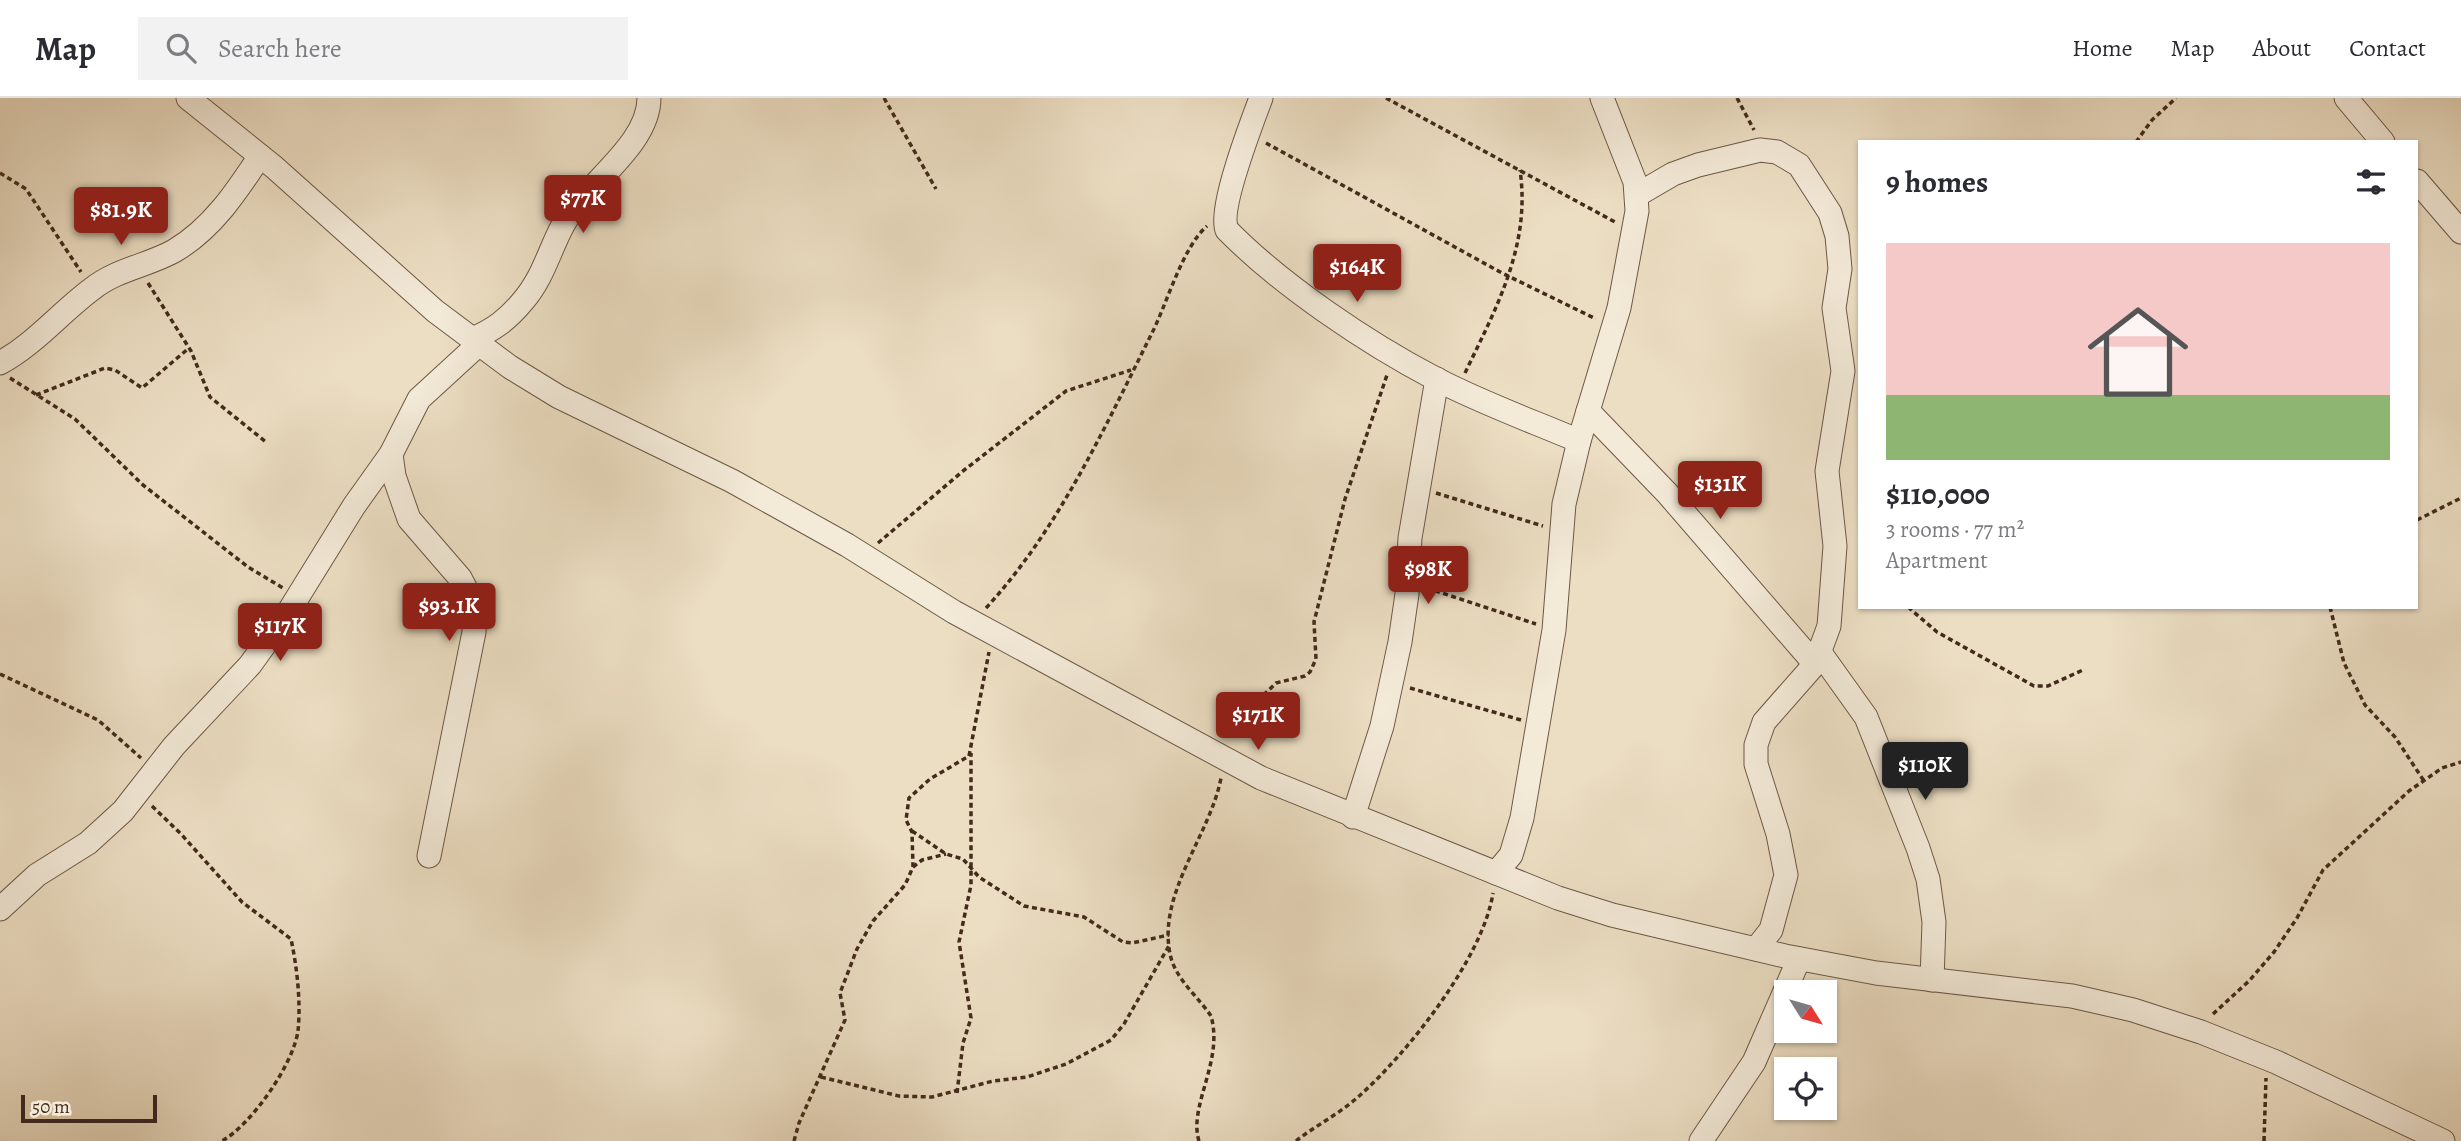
<!DOCTYPE html>
<meta charset="utf-8">
<style>
:root{--surface:#fff;--page:#f2f2f3;--text:#2b2b33;--muted:#7c7c81;--line:#e1e1e2;--accent:#8f2418}
body{margin:0;font-family:Alegreya,serif;background:var(--page);color:var(--text);height:100vh;display:flex;flex-direction:column;font-size:26px;white-space:nowrap}
*{box-sizing:border-box;margin:0}
p{font-size:23px;color:var(--muted)}
.icon{flex:none;width:38px;height:38px;fill:none;stroke:currentColor;stroke-width:2;stroke-linecap:round;stroke-linejoin:round}
.map{position:relative;flex:1;overflow:hidden}
.details{position:absolute;left:1858px;top:42px;width:560px;height:469px;display:flex;flex-direction:column;background:var(--surface);border-radius:0px;box-shadow:0 2px 5px #0004}
.details>*{flex:none}
.needle{width:46px;rotate:127deg}
.tools{position:absolute;left:1774px;top:882px;display:grid;gap:14px}
.tools a{display:grid;place-items:center;width:63px;height:63px;border-radius:0px;background:var(--surface);box-shadow:0 2px 5px #0004;font-size:35px}
.scale{position:absolute;left:21px;bottom:18px;width:136px;box-sizing:border-box;padding-left:7px;border:4px solid #432a1c;border-top:0;font-size:19px;line-height:24px;white-space:nowrap;color:#432a1c;-webkit-text-stroke:5px #f3ead8;paint-order:stroke}
.price{position:absolute;translate:-50% -60px;padding:0 16px;border-radius:7px;background:var(--accent);color:#fff;font-size:23px;line-height:46px;filter:drop-shadow(0 2px 4px #0008)}
.price::after{content:'';position:absolute;left:50%;top:42px;width:21px;height:16px;margin-left:-10px;background:inherit;clip-path:polygon(0 0,100% 0,50% 100%)}
.price.on{background:#222;color:#fff}
ul{padding:0;list-style:none}
li{display:grid;align-content:center;gap:14px;height:371px;padding:0 28px}
li+li{border-top:2px solid var(--line)}
li span{display:grid;place-items:center;height:217px;border-radius:0px;color:#555}
li>.icon{margin-inline-start:auto}
span .icon{width:126px;height:126px;fill:#fffc;stroke-width:1}
li b{font-size:30px}
h2{display:flex;justify-content:space-between;align-items:center;height:84px;padding:0 28px;font-size:30px}
header{display:flex;align-items:center;gap:42px;box-sizing:border-box;height:98px;padding:0 35px;background:var(--surface);border-bottom:2px solid var(--line)}
header strong{font-size:33px}
nav{display:flex;gap:38px;margin-inline-start:auto;font-size:24px}
.search{width:490px;height:63px;background:var(--page);display:flex;align-items:center;gap:18px;box-sizing:border-box;padding:0 24px;border-radius:0px;color:var(--muted);font-size:26px}
.map>svg:first-child{display:block}
.lines{fill:none;stroke-linecap:round;stroke-linejoin:round}
.minor-casing{stroke:#6d5746;stroke-width:25}
.path{stroke:#432a1c;stroke-width:3.5;stroke-dasharray:5 3.5;stroke-linecap:butt}
.minor{stroke:#f3ead8;stroke-width:23}
</style>
<header>
<strong>Map</strong>
<div class="search"><svg class="icon" aria-label="search" viewBox="0 0 24 24"><circle cx="10" cy="10" r="6"/><path d="M15 15l6 6"/></svg>Search here</div>
<nav><a>Home</a><a>Map</a><a>About</a><a>Contact</a></nav>
</header>
<div class="map">
<svg width="2461" height="1043" viewBox="0 0 2461 1043">
<rect width="100%" height="100%" fill="#ecdec3"/>
<filter id="stains"><feTurbulence type="fractalNoise" baseFrequency=".00286" numOctaves="4"/><feColorMatrix values="0 0 0 0 .2 0 0 0 0 .09 0 0 0 0 .02 0 0 0 .5 -.17"/></filter>
<radialGradient id="worn" r=".72"><stop offset=".6" stop-color="#630" stop-opacity="0"/><stop offset="1" stop-color="#630" stop-opacity=".3"/></radialGradient>
<g class="lines">
<!-- minor casing -->
<g class="minor-casing">
<g id="minor">
<path d="M188,0L274,69L435,213L510,269L559,299L732,383L847,447L954,514L1261,680L1558,800L1612,817L1785,858L1876,875L2072,898L2133,912L2201,934L2276,964L2443,1043"/>
<path d="M1261,0C1252,24 1218,112 1227,132C1281,187 1367,245 1436,281C1482,305 1532,323 1579,343"/>
<path d="M2346,0L2383,44"/>
<path d="M2417,83L2461,134"/>
<path d="M1637,97L1673,76L1698,67L1760,52L1777,54L1799,67L1830,115L1837,138L1840,171L1834,210L1843,273L1827,373L1835,448L1829,528L1815,566L1764,624L1756,647V666L1778,736L1786,777L1771,832L1756,851"/>
<path d="M472,241C494,232 508,221 523,203C543,180 549,153 563,127C584,87 649,48 649,0"/>
<path d="M0,265C35,246 61,214 92,191C117,171 147,168 174,153C212,131 237,93 260,58"/>
<path d="M1588,313L1667,395L1815,566"/>
<path d="M391,356L394,378L409,421L460,480L474,506V534L429,758"/>
<path d="M1821,556L1866,619L1918,750L1928,781L1934,824L1932,882"/>
<path d="M1353,719L1382,628L1400,544L1407,496L1410,440L1437,281"/>
<path d="M1496,775L1511,757L1522,720L1554,532L1564,406L1579,343L1619,210L1637,113L1635,84L1602,0"/>
<path d="M0,811L37,777L88,745L123,713L174,648L250,567L289,513L354,408L391,356L419,301L479,246"/>
<path d="M1701,1043L1754,964L1799,861"/>
</g>
</g>
<!-- path -->
<g class="path">
<path d="M884,0L936,91"/>
<path d="M1386,0L1615,124"/>
<path d="M1737,0L1754,32"/>
<path d="M2136,44L2152,22L2176,0"/>
<path d="M1266,45L1502,175L1596,221"/>
<path d="M0,75L26,91L81,174"/>
<path d="M148,185L191,253L210,299L266,344"/>
<path d="M1465,275C1496,210 1531,148 1520,72"/>
<path d="M10,280L75,321L143,387L248,469L283,490"/>
<path d="M36,297L105,270L115,272L142,290L189,250"/>
<path d="M1436,395L1543,428"/>
<path d="M2417,422L2461,400"/>
<path d="M878,445L963,373L1066,293L1131,272"/>
<path d="M1427,490L1536,526"/>
<path d="M1908,509L1937,534L2034,588H2048L2085,571"/>
<path d="M2330,509L2344,565L2365,607L2395,639L2424,683"/>
<path d="M986,510C1058,432 1104,331 1151,237C1167,206 1182,150 1207,128"/>
<path d="M0,576L98,622L141,660"/>
<path d="M1410,590L1521,622"/>
<path d="M1218,635L1240,620L1276,585L1305,578L1310,574L1316,561L1314,524L1345,401L1387,277"/>
<path d="M152,708L181,736L242,804L291,841C297,869 301,904 298,933C293,967 251,1027 222,1043"/>
<path d="M912,733L946,756L963,761L979,779L1024,808L1084,819L1123,844L1132,845L1169,837"/>
<path d="M913,769L922,762L946,756"/>
<path d="M2213,916L2249,883L2274,854L2297,820L2323,772L2409,693L2442,670L2461,664"/>
<path d="M821,979L899,998L932,999L993,983L1027,979L1066,966L1111,942L1124,926L1170,846"/>
<path d="M957,995L963,945L971,920L959,844L971,787V655"/>
<path d="M794,1043L799,1025L845,922L840,895L857,851L873,823L905,787L913,769L912,734L906,722L909,700L930,681L969,658L989,554"/>
<path d="M1199,1043C1188,1008 1224,963 1211,918C1199,900 1177,882 1171,860C1155,798 1210,738 1221,680"/>
<path d="M1296,1043C1315,1028 1339,1016 1358,999C1407,956 1483,860 1493,795"/>
<path d="M2264,1043L2266,980"/>
</g>
<!-- minor -->
<use href="#minor" class="minor"/>
</g>
<rect width="100%" height="100%" filter="url(#stains)"/>
<rect width="100%" height="100%" fill="url(#worn)"/>
</svg>
<div class="tools">
<a><svg class="needle" viewBox="-14 -14 28 28"><path d="M0-13l5 13h-10z" fill="#e53935"/><path d="M0 13l5-13h-10z" fill="#7c7c81"/></svg></a>
<a><svg class="icon" aria-label="locate" viewBox="0 0 24 24"><circle cx="12" cy="12" r="6"/><path d="M12 2v4M12 18v4M2 12h4M18 12h4"/></svg></a>
</div>
<div class="scale">50 m</div>
<b class="price" style="left:583px;top:137px">$77K</b>
<b class="price" style="left:121px;top:149px">$81.9K</b>
<b class="price" style="left:1357px;top:206px">$164K</b>
<b class="price" style="left:1720px;top:423px">$131K</b>
<b class="price" style="left:1428px;top:508px">$98K</b>
<b class="price" style="left:449px;top:545px">$93.1K</b>
<b class="price" style="left:280px;top:565px">$117K</b>
<b class="price" style="left:1258px;top:654px">$171K</b>
<b class="price on" style="left:1925px;top:704px">$110K</b>
<section class="details">
<h2>9 homes<svg class="icon" aria-label="filters" viewBox="0 0 24 24"><path d="M4 7h16M4 17h16"/><circle cx="9" cy="7" r="2"/><circle cx="15" cy="17" r="2"/></svg></h2>
<ul>
<li><span style="background:linear-gradient(#f6c9c9 70%,#8fb573 0)"><svg class="icon" aria-label="home" viewBox="0 0 24 24"><path d="M3 11l9-7 9 7M6 9v11h12V9"/></svg></span><div><b>$110,000</b><p>3 rooms · 77 m²</p><p>Apartment</p></div></li>
</ul>
</section>
</div>
